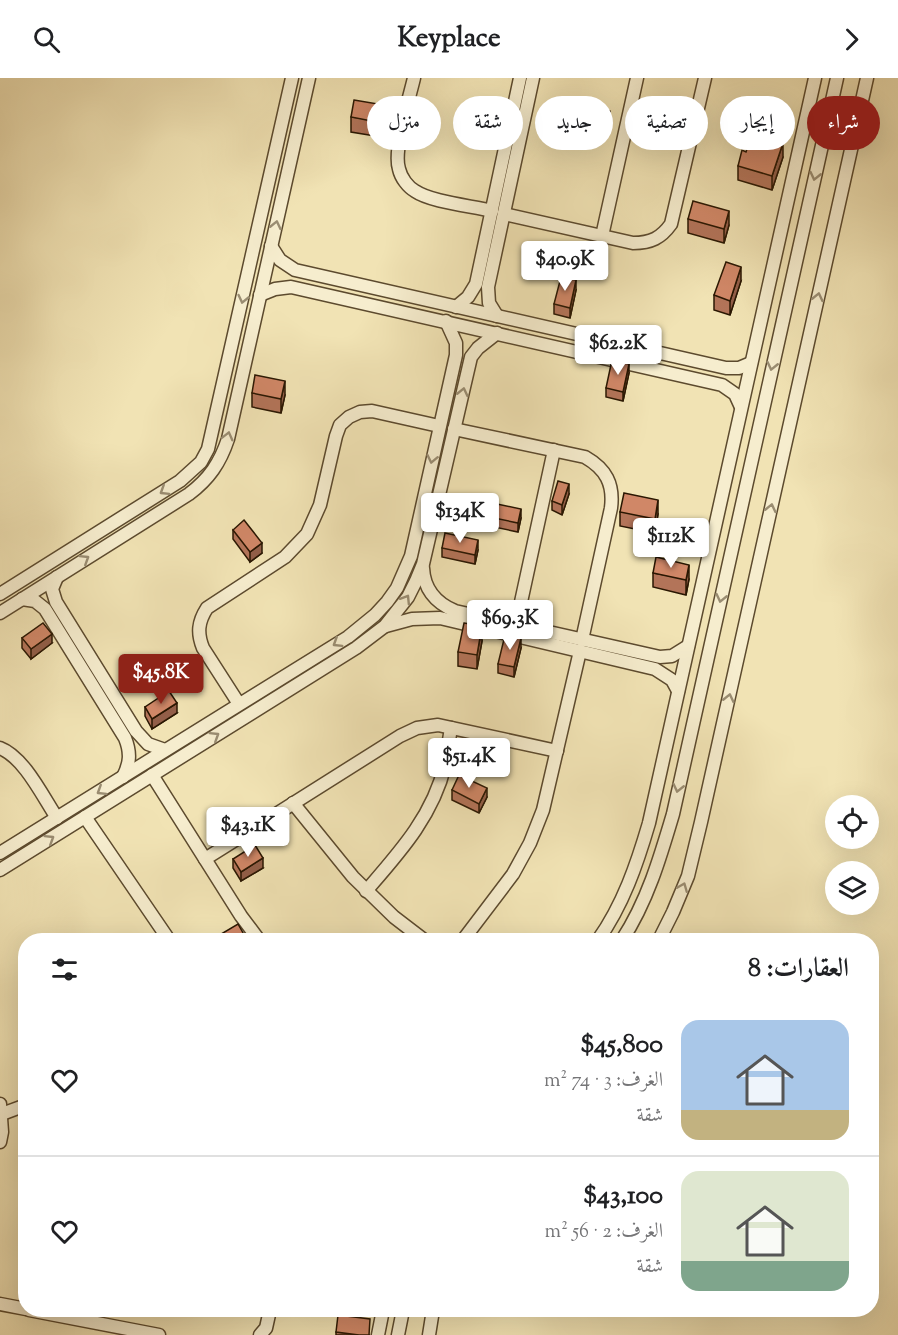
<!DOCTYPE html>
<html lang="ar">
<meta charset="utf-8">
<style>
:root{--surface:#fff;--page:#f2f2f2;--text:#202124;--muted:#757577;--line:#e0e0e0;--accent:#8f2418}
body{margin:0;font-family:"Sorts Mill Goudy",Amiri,serif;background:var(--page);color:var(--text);direction:rtl;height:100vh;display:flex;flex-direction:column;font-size:22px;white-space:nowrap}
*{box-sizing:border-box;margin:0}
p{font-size:20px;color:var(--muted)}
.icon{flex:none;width:33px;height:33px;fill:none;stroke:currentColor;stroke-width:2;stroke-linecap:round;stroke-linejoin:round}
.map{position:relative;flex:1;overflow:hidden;direction:ltr}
.sheet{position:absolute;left:18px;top:855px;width:861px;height:384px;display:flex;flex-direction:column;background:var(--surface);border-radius:24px;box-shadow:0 6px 24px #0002;direction:rtl}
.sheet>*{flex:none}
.hud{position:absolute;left:18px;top:18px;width:862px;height:54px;direction:rtl;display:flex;gap:12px}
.controls{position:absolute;left:825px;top:717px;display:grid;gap:12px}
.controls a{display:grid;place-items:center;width:54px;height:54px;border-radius:50%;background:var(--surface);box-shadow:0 6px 24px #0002;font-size:30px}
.price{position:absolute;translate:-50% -51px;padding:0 14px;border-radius:6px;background:#fff;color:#222;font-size:20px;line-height:39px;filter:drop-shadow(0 2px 3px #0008)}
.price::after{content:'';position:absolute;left:50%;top:36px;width:18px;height:14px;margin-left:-9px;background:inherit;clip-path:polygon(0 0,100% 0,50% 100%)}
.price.current{background:var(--accent);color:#fff}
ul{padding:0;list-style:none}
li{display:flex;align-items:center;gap:18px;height:150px;padding:0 30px}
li+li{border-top:2px solid var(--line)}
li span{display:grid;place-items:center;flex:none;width:168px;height:120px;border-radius:18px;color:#555}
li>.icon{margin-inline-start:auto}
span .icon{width:72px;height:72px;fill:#fffc;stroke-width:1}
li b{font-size:26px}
h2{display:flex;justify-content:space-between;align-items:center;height:72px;padding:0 30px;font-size:26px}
.pill{padding:0 21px;border-radius:27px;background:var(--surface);box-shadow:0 6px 24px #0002;font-size:21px;line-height:54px}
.pill.current{background:var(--accent);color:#fff}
header{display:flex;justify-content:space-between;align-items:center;height:78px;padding:0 30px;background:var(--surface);font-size:27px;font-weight:700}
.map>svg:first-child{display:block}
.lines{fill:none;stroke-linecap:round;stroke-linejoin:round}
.minor-casing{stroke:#5c4a2e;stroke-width:15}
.minor{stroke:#f6edce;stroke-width:12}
.wall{fill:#b37459;stroke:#2a1702;stroke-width:1.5}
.shaded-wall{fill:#925e48;stroke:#2a1702;stroke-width:1.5}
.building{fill:#d08767;stroke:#2a1702;stroke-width:1.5}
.oneway{stroke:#9a8d72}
</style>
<header><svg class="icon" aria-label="forward" viewBox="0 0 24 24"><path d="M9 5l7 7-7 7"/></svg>Keyplace<svg class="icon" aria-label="search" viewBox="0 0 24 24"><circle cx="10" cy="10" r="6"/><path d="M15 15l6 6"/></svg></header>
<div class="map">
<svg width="898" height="1257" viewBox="0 0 898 1257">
<rect width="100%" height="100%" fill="#f1e3b4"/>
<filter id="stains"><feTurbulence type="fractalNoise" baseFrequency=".00333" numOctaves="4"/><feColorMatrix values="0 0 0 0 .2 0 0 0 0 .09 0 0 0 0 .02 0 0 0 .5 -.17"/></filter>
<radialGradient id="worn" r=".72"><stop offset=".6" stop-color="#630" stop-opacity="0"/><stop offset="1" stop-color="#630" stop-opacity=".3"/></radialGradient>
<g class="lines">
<!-- minor casing -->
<g class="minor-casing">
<g id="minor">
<path d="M414,0C409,21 393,73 399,91C401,100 408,109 415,113C431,124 472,128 492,133"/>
<path d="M504,136L633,165C651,165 661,160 671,146L705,0"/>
<path d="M602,158L637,0"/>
<path d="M271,168L280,182L295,192L726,290H739L751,285"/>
<path d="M260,217L275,211L291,209L722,307L735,316L741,329"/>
<path d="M456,229L468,219L476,206L520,0"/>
<path d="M497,238L489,225L488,209L533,0"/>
<path d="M454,351L585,379C606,391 614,406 611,430L582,562"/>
<path d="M423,490C424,512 436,525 455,533L660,579L672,578L688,568"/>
<path d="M57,499L52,511L56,524L136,653L148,666L165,672"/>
<path d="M0,516L180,403L201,384L208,371L292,0"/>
<path d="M22,521L35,523L45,531L125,660C131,675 130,685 123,699"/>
<path d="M0,535L189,416C209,401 220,385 228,361L309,0"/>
<path d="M516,547L554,372"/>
<path d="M386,548L412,541L440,540L655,591L672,602L678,613"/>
<path d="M239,626L203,570C197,555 198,544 207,530L285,479L307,456L320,427L336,358L340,347L349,339L360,334L372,333L439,348"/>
<path d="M0,670C24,679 43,719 57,740"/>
<path d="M152,697L241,838L259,862"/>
<path d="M293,725L353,799L394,839L424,862"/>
<path d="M85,739L169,862"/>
<path d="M0,775L348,559L375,537L387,524L397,510L411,478L456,277V265L446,243"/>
<path d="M205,781L400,658L417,650L438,647L557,673"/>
<path d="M0,792L356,570L385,548L408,519L416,503L423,486L471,279L478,270L497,255"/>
<path d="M366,813C399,775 433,738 445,687C447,675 449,662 451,650"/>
<path d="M463,862L513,796L530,765L543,732L580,573"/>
<path d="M598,862C623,827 637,786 649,745L815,0"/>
<path d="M622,862C647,824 660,780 673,736L837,0"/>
<path d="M659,862L673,834L688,798L701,744L867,0"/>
<path d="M0,1026L2,1054L0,1064"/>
<path d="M2,1036L26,1027"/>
<path d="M0,1226L26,1231"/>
<path d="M29,1232L159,1257"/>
<path d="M260,1257L266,1250L270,1232"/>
<path d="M378,1257L383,1232"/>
<path d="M398,1257L403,1232"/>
<path d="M429,1257L433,1232"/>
</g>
</g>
<!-- minor -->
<use href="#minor" class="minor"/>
</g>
<!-- wall -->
<g class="wall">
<path d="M586,29L610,42L608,57L575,52V43Z"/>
<path d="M351,39L390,43L387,60L351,54Z"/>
<path d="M746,74L783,79L772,112L738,102V88Z"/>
<path d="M688,141L729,147L724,165L688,155Z"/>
<path d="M741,203L730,237L714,232V217Z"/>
<path d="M576,212L570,240L554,236V226Z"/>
<path d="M629,295L623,323L606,319V310Z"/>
<path d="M252,315L285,317L281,335L252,329Z"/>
<path d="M569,416L562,437L552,432V423Z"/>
<path d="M620,434L658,436L655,455L620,448Z"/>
<path d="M494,440H521L518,454L494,449Z"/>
<path d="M233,452L262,475L250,484L233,461Z"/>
<path d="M442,470L478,472L475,486L442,479Z"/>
<path d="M653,495L689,501L686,517L653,509Z"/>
<path d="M22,560L52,565L31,581L22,570Z"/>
<path d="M482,563L477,591L458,588V574Z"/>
<path d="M521,570L514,599L498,595V586Z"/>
<path d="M145,629L177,635L152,651L145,638Z"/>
<path d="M452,712L487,719L479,735L452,722Z"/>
<path d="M233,781L263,790L241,803L233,790Z"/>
<path d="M336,1254L370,1257H336Z"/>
</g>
<!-- shaded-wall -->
<g class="shaded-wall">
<path d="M390,28V43L387,60V46Z"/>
<path d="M610,33V42L608,57V47Z"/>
<path d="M783,65V79L772,112V98Z"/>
<path d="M729,133V147L724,165V151Z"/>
<path d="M741,189V203L730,237V223Z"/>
<path d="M576,202V212L570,240V230Z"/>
<path d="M629,286V295L623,323V314Z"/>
<path d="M285,303V317L281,335V321Z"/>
<path d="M569,406V416L562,437V427Z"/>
<path d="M658,422V436L655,455V441Z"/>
<path d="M521,431V440L518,454V445Z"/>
<path d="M478,462V472L475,486V477Z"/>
<path d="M262,465V475L250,484V474Z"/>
<path d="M689,487V501L686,517V502Z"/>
<path d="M482,548V563L477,591V577Z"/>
<path d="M52,556V565L31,581V571Z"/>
<path d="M521,560V570L514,599V589Z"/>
<path d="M177,625V635L152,651V641Z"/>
<path d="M487,710V719L479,735V726Z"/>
<path d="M263,780V790L241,803V794Z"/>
</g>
<!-- building -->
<g class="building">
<path d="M354,22L390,28L387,46L351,39Z"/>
<path d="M578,23L586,24L585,29L610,33L608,47L575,43Z"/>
<path d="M752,56L783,65L772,98L738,88L742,72L746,74Z"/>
<path d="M693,123L729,133L724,151L688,141Z"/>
<path d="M726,184L741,189L730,223L714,217Z"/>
<path d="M561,199L576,202L570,230L554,226Z"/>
<path d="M612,282L629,286L623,314L606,310Z"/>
<path d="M255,297L285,303L281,321L252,315Z"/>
<path d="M558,403L569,406L562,427L552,423Z"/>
<path d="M624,415L658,422L655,441L620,434Z"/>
<path d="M497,426L521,431L518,445L494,440Z"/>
<path d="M244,442L262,465L250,474L233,452Z"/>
<path d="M445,455L478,462L475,477L442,470Z"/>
<path d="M656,479L689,487L686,502L653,495Z"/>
<path d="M43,545L52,556L31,571L22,560Z"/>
<path d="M464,545L482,548L477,577L458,574Z"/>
<path d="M505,557L521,560L514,589L498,586Z"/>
<path d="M169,613L177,625L152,641L145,629Z"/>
<path d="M459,697L487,710L479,726L452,712Z"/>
<path d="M255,767L263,780L241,794L233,781Z"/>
<path d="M238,846L247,862H211Z"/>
<path d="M338,1237L370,1241L369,1257H359L336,1254Z"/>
</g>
<!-- one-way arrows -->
<defs><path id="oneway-chevron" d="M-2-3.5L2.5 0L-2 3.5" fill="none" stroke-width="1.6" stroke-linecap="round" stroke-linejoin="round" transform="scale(1.5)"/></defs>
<g class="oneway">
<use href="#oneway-chevron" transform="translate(815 98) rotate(103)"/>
<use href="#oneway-chevron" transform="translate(276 147) rotate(-77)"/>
<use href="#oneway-chevron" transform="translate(818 219) rotate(-77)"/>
<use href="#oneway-chevron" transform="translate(243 221) rotate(103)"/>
<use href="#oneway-chevron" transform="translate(772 288) rotate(103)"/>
<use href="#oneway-chevron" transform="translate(463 314) rotate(-77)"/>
<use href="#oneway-chevron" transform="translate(228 358) rotate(-76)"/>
<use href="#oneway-chevron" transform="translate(432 381) rotate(102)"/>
<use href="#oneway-chevron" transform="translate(164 413) rotate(148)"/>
<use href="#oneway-chevron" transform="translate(771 430) rotate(-77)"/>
<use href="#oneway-chevron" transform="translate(85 481) rotate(-32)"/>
<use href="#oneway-chevron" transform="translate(721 520) rotate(103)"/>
<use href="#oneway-chevron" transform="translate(406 521) rotate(-58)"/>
<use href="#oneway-chevron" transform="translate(337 565) rotate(148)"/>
<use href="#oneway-chevron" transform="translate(729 620) rotate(-77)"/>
<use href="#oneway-chevron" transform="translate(215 658) rotate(-32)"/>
<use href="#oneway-chevron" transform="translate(678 710) rotate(103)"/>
<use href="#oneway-chevron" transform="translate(101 713) rotate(148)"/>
<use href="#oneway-chevron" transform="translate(50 761) rotate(-32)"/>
<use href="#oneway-chevron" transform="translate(683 809) rotate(-68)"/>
</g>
<rect width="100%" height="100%" filter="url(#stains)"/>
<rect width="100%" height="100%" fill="url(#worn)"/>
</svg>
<div class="controls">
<a><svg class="icon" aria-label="locate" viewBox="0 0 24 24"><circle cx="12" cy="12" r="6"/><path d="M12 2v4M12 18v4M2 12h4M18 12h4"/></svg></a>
<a><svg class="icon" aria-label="layers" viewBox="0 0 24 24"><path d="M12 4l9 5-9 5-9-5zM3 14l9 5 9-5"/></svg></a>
</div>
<b class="price" style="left:565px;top:214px">$40.9K</b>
<b class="price" style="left:618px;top:298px">$62.2K</b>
<b class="price" style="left:460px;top:466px">$134K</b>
<b class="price" style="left:671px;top:491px">$112K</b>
<b class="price" style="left:510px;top:573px">$69.3K</b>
<b class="price current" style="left:161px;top:627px">$45.8K</b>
<b class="price" style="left:469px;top:711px">$51.4K</b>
<b class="price" style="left:248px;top:780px">$43.1K</b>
<div class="hud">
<a class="pill current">شراء</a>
<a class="pill">إيجار</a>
<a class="pill">تصفية</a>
<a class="pill">جديد</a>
<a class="pill">شقة</a>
<a class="pill">منزل</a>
</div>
<section class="sheet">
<h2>العقارات: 8<svg class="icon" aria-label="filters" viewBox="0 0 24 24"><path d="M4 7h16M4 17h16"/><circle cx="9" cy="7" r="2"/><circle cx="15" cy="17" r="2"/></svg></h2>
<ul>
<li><span style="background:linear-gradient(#a9c7e8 75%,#c2b280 0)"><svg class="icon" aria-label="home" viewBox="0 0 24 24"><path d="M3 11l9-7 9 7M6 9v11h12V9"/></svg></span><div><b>$45,800</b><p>الغرف: 3 · 74 m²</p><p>شقة</p></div><svg class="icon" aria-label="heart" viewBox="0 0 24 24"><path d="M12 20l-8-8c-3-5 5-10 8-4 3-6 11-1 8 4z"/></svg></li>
<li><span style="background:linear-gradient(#dfe7d0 75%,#7fa58c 0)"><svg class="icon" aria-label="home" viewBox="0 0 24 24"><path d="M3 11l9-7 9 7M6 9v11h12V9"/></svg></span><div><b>$43,100</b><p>الغرف: 2 · 56 m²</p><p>شقة</p></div><svg class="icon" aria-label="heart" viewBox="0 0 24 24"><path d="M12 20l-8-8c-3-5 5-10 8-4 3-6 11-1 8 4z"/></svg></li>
</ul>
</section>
</div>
